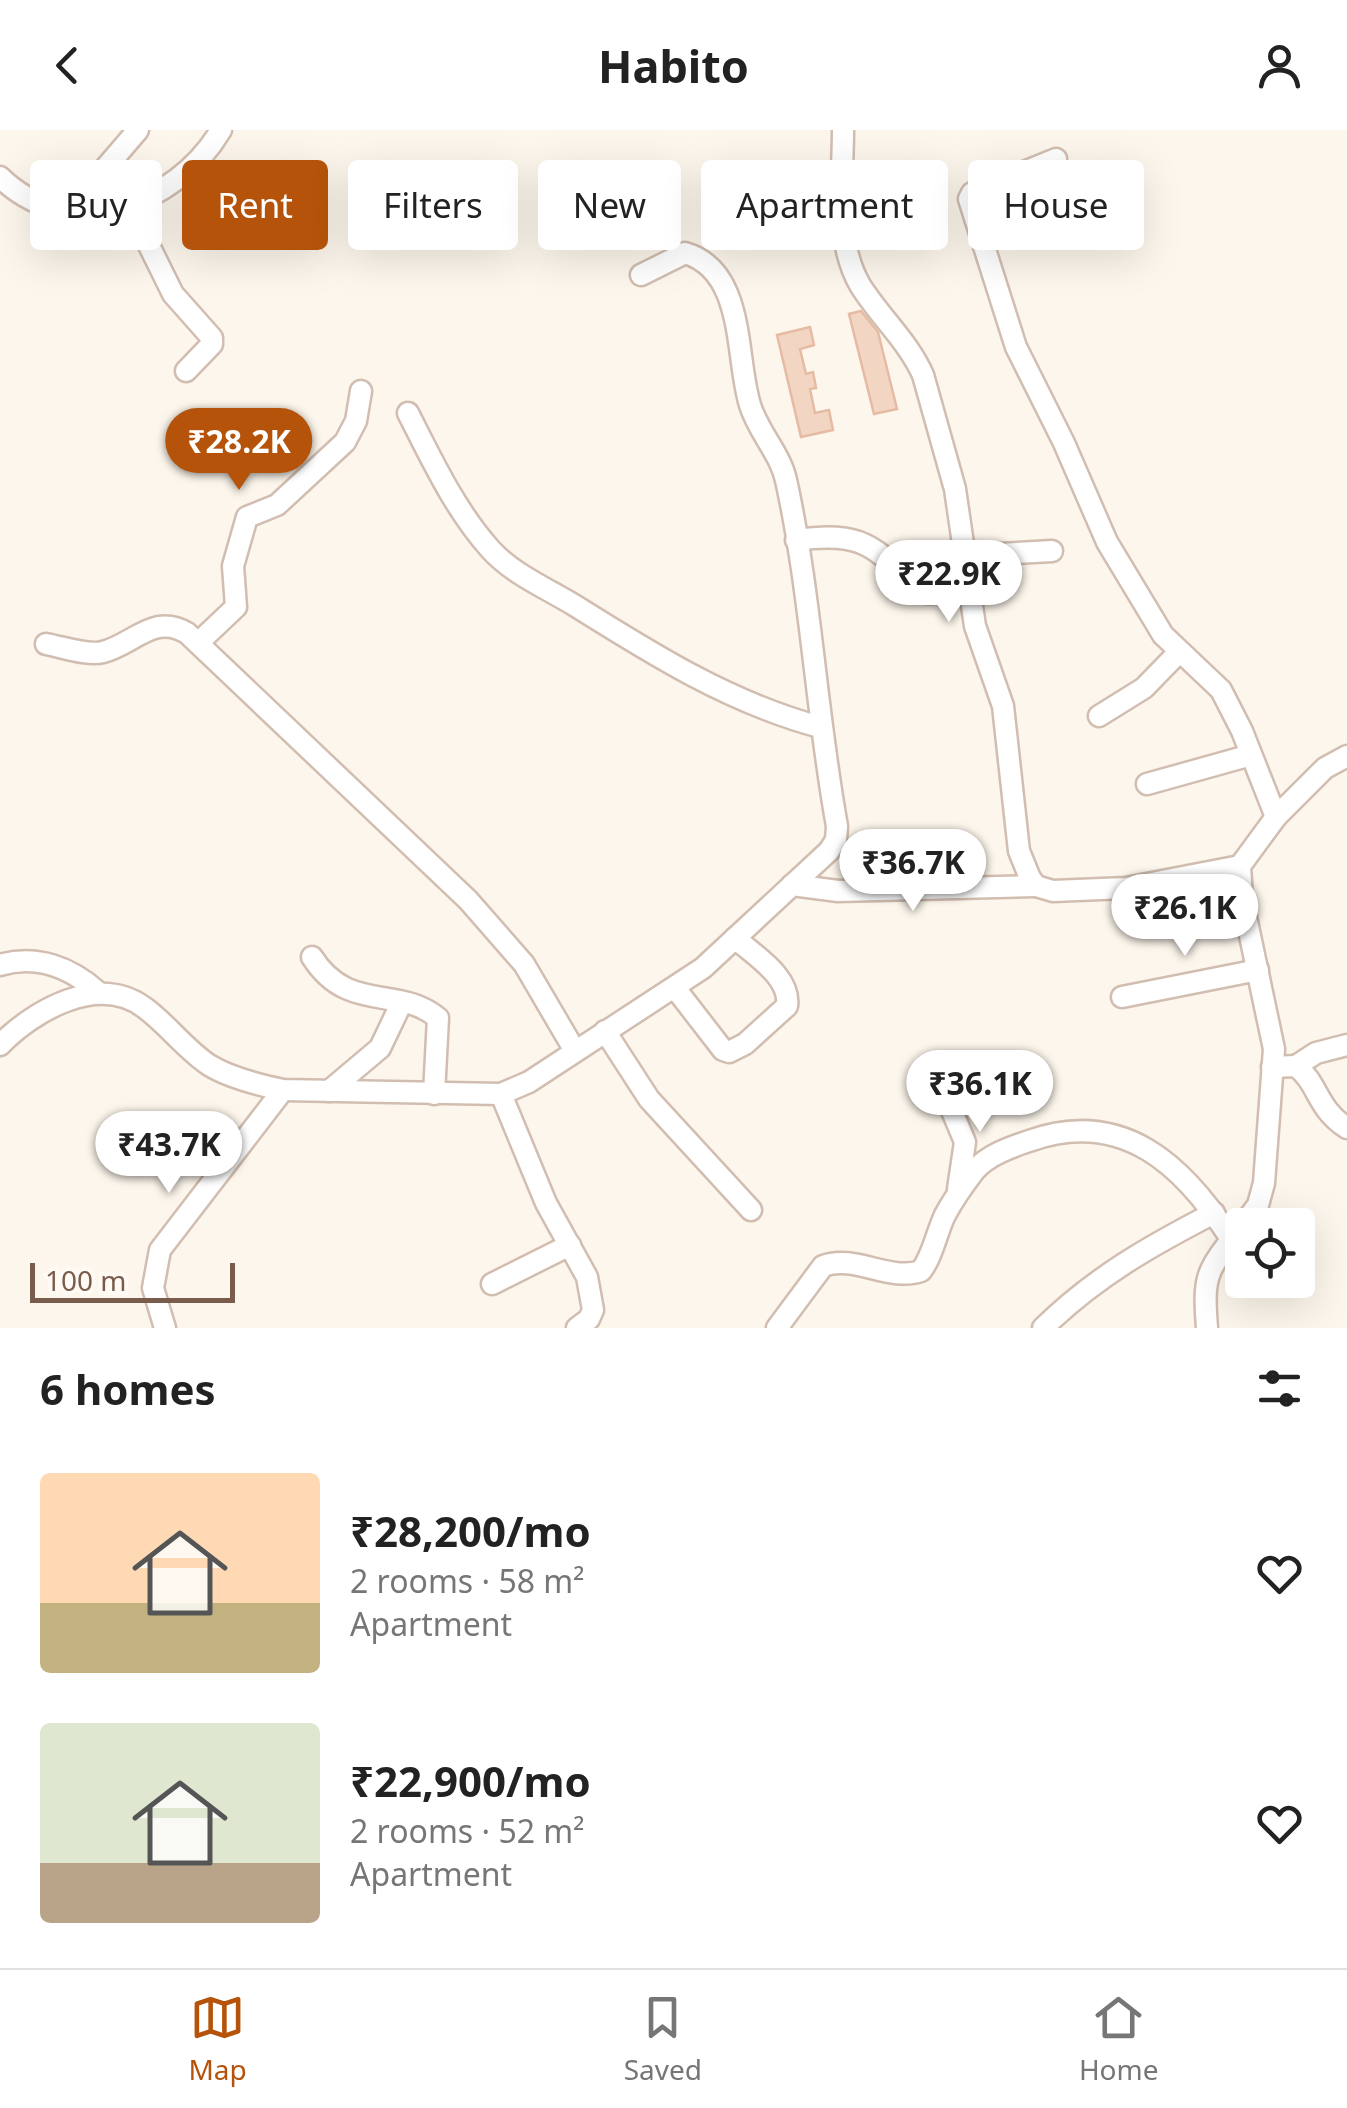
<!DOCTYPE html>
<meta charset="utf-8">
<style>
:root{--surface:#fff;--page:#f6f6f6;--text:#222;--muted:#767676;--line:#e0e0e0;--accent:#b45309}
body{margin:0;font-family:"Noto Sans",sans-serif;background:var(--page);color:var(--text);height:100vh;display:flex;flex-direction:column;font-size:38px;white-space:nowrap}
*{box-sizing:border-box;margin:0}
p{font-size:32px;color:var(--muted)}
.icon{flex:none;width:55px;height:55px;fill:none;stroke:currentColor;stroke-width:2;stroke-linecap:round;stroke-linejoin:round}
.map{position:relative;height:1198px;overflow:hidden}
.side{display:flex;flex-direction:column;background:var(--surface);flex:1}
.side>*{flex:none}
.top-card{position:absolute;left:30px;top:30px;width:1288px;height:90px;display:flex;gap:20px}
.fabs{position:absolute;left:1225px;top:1078px;display:grid;gap:20px}
.fabs a{display:grid;place-items:center;width:90px;height:90px;border-radius:10px;background:var(--surface);box-shadow:0 10px 40px #0002;font-size:50px}
.scale{position:absolute;left:30px;bottom:25px;width:205px;box-sizing:border-box;padding-left:10px;border:5px solid #7a5c4d;border-top:0;font-size:28px;line-height:35px;white-space:nowrap;color:#7a5c4d;-webkit-text-stroke:8px #fffaf3;paint-order:stroke}
.price{position:absolute;translate:-50% -85px;padding:0 22px;border-radius:35px;background:#fff;color:#222;font-size:32px;line-height:65px;filter:drop-shadow(0 2px 5px #0008)}
.price::after{content:'';position:absolute;left:50%;top:60px;width:30px;height:22px;margin-left:-15px;background:inherit;clip-path:polygon(0 0,100% 0,50% 100%)}
.price.current{background:var(--accent);color:#fff}
ul{padding:0;list-style:none}
li{display:flex;align-items:center;gap:30px;height:250px;padding:0 40px}
li span{display:grid;place-items:center;flex:none;width:280px;height:200px;border-radius:10px;color:#555}
li>.icon{margin-inline-start:auto}
span .icon{width:120px;height:120px;fill:#fffc;stroke-width:1}
li b{font-size:42px}
h2{display:flex;justify-content:space-between;align-items:center;height:120px;padding:0 40px;font-size:42px}
.tag{padding:0 35px;border-radius:10px;background:var(--surface);box-shadow:0 10px 40px #0002;font-size:35px;line-height:90px}
.tag.current{background:var(--accent);color:#fff}
header{display:flex;justify-content:space-between;align-items:center;height:130px;padding:0 40px;background:var(--surface);font-size:45px;font-weight:700}
.tab-bar{display:flex;justify-content:space-around;align-items:center;height:140px;border-top:2px solid var(--line);background:var(--surface);font-size:28px;color:var(--muted)}
.tab-bar a{display:grid;justify-items:center;gap:5px}
.tab-bar .current{color:var(--accent)}
.map>svg:first-child{display:block}
.building{fill:#f3d5c3;stroke:#e6bba3;stroke-width:2.5}
.lines{fill:none;stroke-linecap:round;stroke-linejoin:round}
.minor-casing{stroke:#d1beb0;stroke-width:25}
.minor{stroke:#fff;stroke-width:20}
</style>
<header><svg class="icon" aria-label="back" viewBox="0 0 24 24"><path d="M15 5l-7 7 7 7"/></svg>Habito<svg class="icon" aria-label="person" viewBox="0 0 24 24"><circle cx="12" cy="8" r="4"/><path d="M4 21q1-7 8-7t8 7"/></svg></header>
<div class="map">
<svg width="1347" height="1198" viewBox="0 0 1347 1198">
<rect width="100%" height="100%" fill="#fdf6ec"/>
<!-- building -->
<g class="building">
<path d="M861,181L878,202L897,279L874,284L849,184Z"/>
<path d="M810,197L814,215L800,219L806,244L813,242L816,258L810,259L815,283L829,280L833,300L801,307L777,205Z"/>
</g>
<g class="lines">
<!-- minor casing -->
<g class="minor-casing">
<g id="minor">
<path d="M843,0C843,49 834,110 860,155C879,186 908,211 923,245L955,359L975,496L1003,576L1019,721L1030,748L1036,756L1053,761L1126,758L1240,736"/>
<path d="M1056,29L972,63L969,69L1016,217L1064,313L1107,412L1163,505L1221,560L1242,601L1276,687"/>
<path d="M0,47C69,115 176,76 221,0"/>
<path d="M128,73L173,164L212,208V214L186,241"/>
<path d="M60,82L102,42L138,0"/>
<path d="M408,283C432,330 455,380 491,420C513,444 546,458 574,475C652,524 730,573 820,597"/>
<path d="M796,410C863,401 876,416 918,461C937,468 950,457 966,449"/>
<path d="M963,426L1052,421"/>
<path d="M198,513L236,477L233,436L247,387L277,375L345,312L356,291L361,261"/>
<path d="M46,514C63,517 87,526 103,522C134,514 154,483 187,503L468,770L524,834L575,921"/>
<path d="M1099,586L1144,558L1179,522"/>
<path d="M1147,654L1251,625"/>
<path d="M792,755L838,761L1036,756"/>
<path d="M312,827C348,884 399,855 438,888L434,964"/>
<path d="M0,835C37,824 71,838 98,862"/>
<path d="M675,858L723,920L729,922L745,914L787,876C791,847 755,826 735,808"/>
<path d="M1122,867L1258,840"/>
<path d="M605,901L649,969L751,1080"/>
<path d="M0,915C34,880 99,843 145,878C168,895 185,919 209,935C230,948 259,955 283,960L501,964L529,952L703,838L829,721L836,710L837,696C816,582 811,464 786,350C780,323 758,302 750,275C735,227 746,141 685,123L641,145"/>
<path d="M1296,936L1316,923L1347,915"/>
<path d="M1272,937L1296,936C1319,954 1316,978 1347,998"/>
<path d="M936,943L965,1012L958,1059"/>
<path d="M329,961L380,918L401,874"/>
<path d="M501,964L546,1073L587,1147L593,1180L589,1189L577,1198"/>
<path d="M1243,1095L1258,1075L1264,1053L1274,919L1242,768L1240,736L1276,687L1325,638L1347,626"/>
<path d="M492,1154L570,1115"/>
<path d="M165,1198L153,1158L160,1120L283,960"/>
<path d="M777,1198L823,1136C855,1124 889,1152 921,1141C933,1125 936,1104 945,1085C953,1070 965,1053 975,1040C988,1025 1011,1017 1029,1011C1123,977 1184,1036 1231,1109"/>
<path d="M1043,1198C1095,1147 1150,1116 1214,1083"/>
<path d="M1207,1198C1203,1145 1206,1142 1238,1101"/>
</g>
</g>
<!-- minor -->
<use href="#minor" class="minor"/>
</g>
</svg>
<div class="fabs">
<a><svg class="icon" aria-label="locate" viewBox="0 0 24 24"><circle cx="12" cy="12" r="6"/><path d="M12 2v4M12 18v4M2 12h4M18 12h4"/></svg></a>
</div>
<div class="scale">100 m</div>
<b class="price current" style="left:239px;top:363px">₹28.2K</b>
<b class="price" style="left:949px;top:495px">₹22.9K</b>
<b class="price" style="left:913px;top:784px">₹36.7K</b>
<b class="price" style="left:1185px;top:829px">₹26.1K</b>
<b class="price" style="left:980px;top:1005px">₹36.1K</b>
<b class="price" style="left:169px;top:1066px">₹43.7K</b>
<div class="top-card">
<a class="tag">Buy</a>
<a class="tag current">Rent</a>
<a class="tag">Filters</a>
<a class="tag">New</a>
<a class="tag">Apartment</a>
<a class="tag">House</a>
</div>
</div>
<section class="side">
<h2>6 homes<svg class="icon" aria-label="filters" viewBox="0 0 24 24"><path d="M4 7h16M4 17h16"/><circle cx="9" cy="7" r="2"/><circle cx="15" cy="17" r="2"/></svg></h2>
<ul>
<li><span style="background:linear-gradient(#ffd9b3 65%,#c2b280 0)"><svg class="icon" aria-label="home" viewBox="0 0 24 24"><path d="M3 11l9-7 9 7M6 9v11h12V9"/></svg></span><div><b>₹28,200/mo</b><p>2 rooms · 58 m²</p><p>Apartment</p></div><svg class="icon" aria-label="heart" viewBox="0 0 24 24"><path d="M12 20l-8-8c-3-5 5-10 8-4 3-6 11-1 8 4z"/></svg></li>
<li><span style="background:linear-gradient(#dfe7d0 70%,#b9a48a 0)"><svg class="icon" aria-label="home" viewBox="0 0 24 24"><path d="M3 11l9-7 9 7M6 9v11h12V9"/></svg></span><div><b>₹22,900/mo</b><p>2 rooms · 52 m²</p><p>Apartment</p></div><svg class="icon" aria-label="heart" viewBox="0 0 24 24"><path d="M12 20l-8-8c-3-5 5-10 8-4 3-6 11-1 8 4z"/></svg></li>
</ul>
</section>
<nav class="tab-bar">
<a class="current"><svg class="icon" aria-label="map" viewBox="0 0 24 24"><path d="M3 6l6-2 6 2 6-2v14l-6 2-6-2-6 2zM9 4v14M15 6v14"/></svg>Map</a>
<a><svg class="icon" aria-label="saved" viewBox="0 0 24 24"><path d="M7 4h10v16l-5-4-5 4z"/></svg>Saved</a>
<a><svg class="icon" aria-label="home" viewBox="0 0 24 24"><path d="M3 11l9-7 9 7M6 9v11h12V9"/></svg>Home</a>
</nav>
